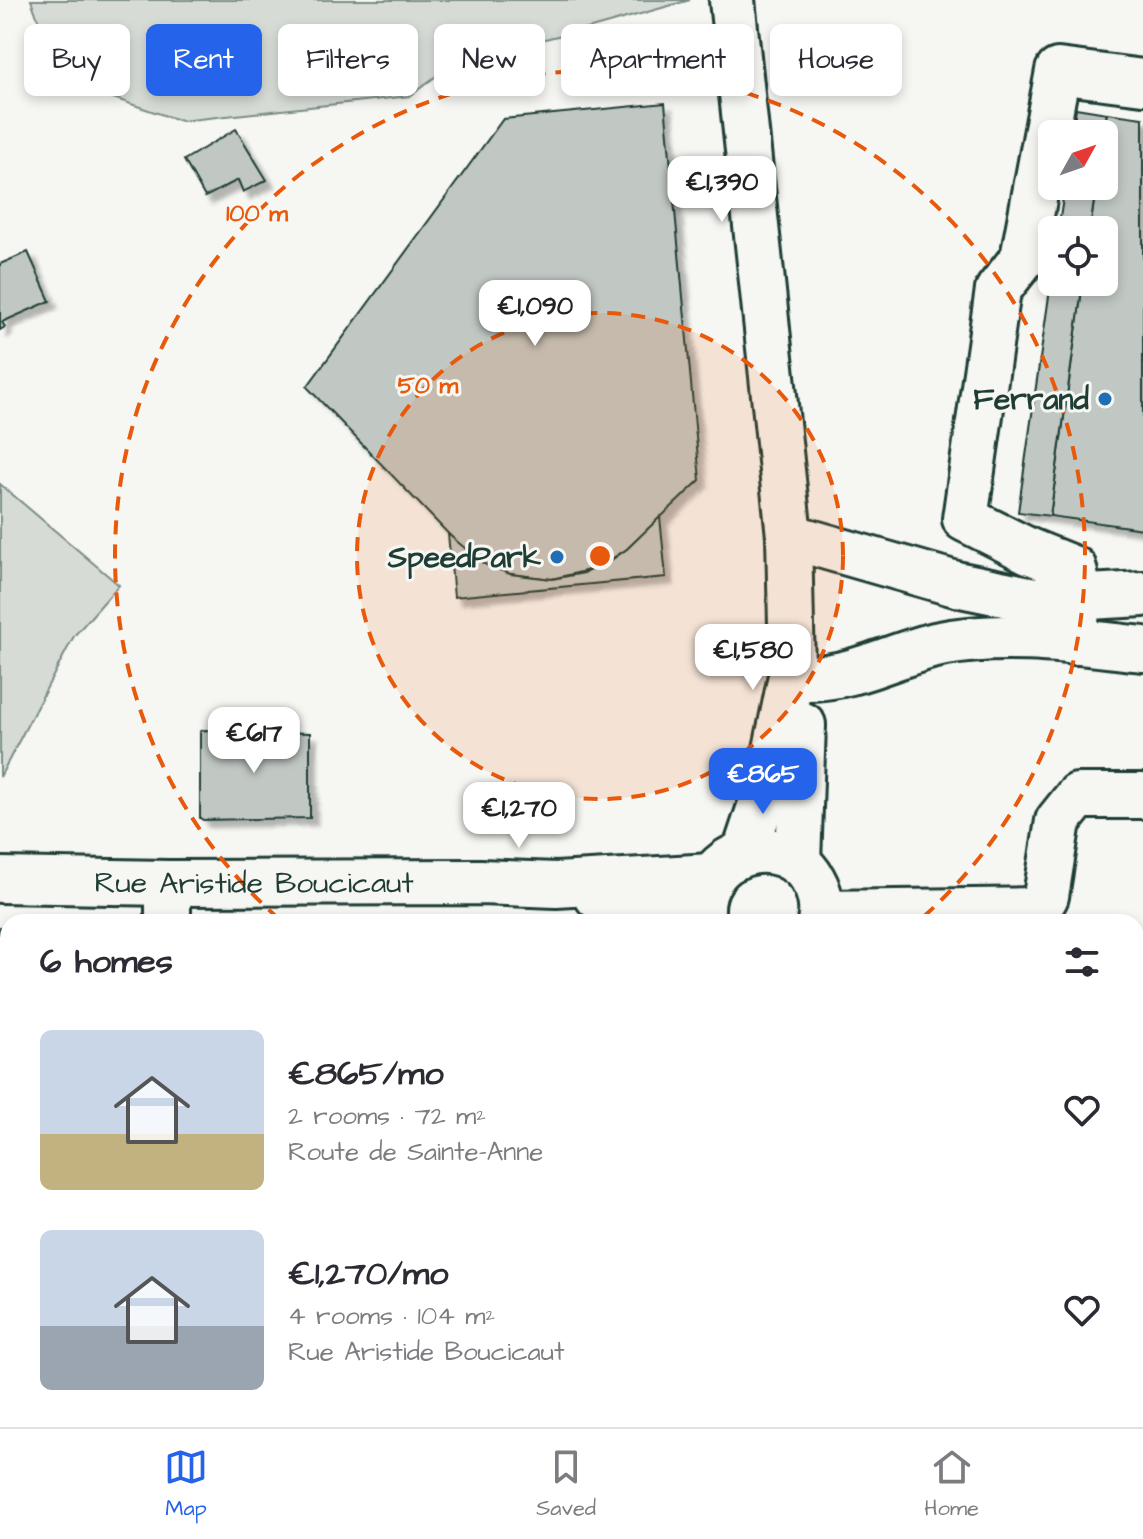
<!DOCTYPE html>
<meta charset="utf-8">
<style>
:root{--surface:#fff;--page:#f7f7f7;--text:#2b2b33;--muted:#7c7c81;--line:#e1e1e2;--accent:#2563eb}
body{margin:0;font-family:"Architects Daughter",sans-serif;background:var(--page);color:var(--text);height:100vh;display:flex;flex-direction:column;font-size:30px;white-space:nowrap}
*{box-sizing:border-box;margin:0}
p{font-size:26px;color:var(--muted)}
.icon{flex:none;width:44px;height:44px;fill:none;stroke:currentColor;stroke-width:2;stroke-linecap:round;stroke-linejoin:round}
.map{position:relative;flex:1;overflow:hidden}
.side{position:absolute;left:0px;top:914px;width:1144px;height:514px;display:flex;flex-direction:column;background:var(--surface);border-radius:24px 24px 0 0;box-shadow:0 4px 12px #0003}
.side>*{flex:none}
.top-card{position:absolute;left:24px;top:24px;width:1096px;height:72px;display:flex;gap:16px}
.needle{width:52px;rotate:50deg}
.buttons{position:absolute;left:1038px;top:120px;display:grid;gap:16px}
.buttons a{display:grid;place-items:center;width:80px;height:80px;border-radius:12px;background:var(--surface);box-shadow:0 4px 12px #0003;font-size:40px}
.price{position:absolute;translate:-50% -68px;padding:0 18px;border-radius:16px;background:#fff;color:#222;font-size:26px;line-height:52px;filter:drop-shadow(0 2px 4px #0008)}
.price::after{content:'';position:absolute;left:50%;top:48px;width:24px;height:18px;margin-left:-12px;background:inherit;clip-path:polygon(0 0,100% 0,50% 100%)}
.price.selected{background:var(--accent);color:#fff}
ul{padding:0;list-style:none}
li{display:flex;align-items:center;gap:24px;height:200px;padding:0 40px}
li span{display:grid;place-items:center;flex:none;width:224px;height:160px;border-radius:12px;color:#555}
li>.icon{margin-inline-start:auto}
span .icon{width:96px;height:96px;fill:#fffc;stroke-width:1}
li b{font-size:34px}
h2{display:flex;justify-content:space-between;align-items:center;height:96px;padding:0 40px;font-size:34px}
.pill{padding:0 28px;border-radius:12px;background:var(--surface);box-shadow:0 4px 12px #0003;font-size:28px;line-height:72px}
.pill.selected{background:var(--accent);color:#fff}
.tab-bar{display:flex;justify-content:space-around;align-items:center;height:112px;border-top:2px solid var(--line);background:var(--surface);font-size:22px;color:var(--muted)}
.tab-bar a{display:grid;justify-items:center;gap:4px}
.tab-bar .selected{color:var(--accent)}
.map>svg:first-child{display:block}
.green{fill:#d6dbd6;stroke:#7a8c85;stroke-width:2}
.building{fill:#c1c8c3;stroke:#1f3d34;stroke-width:2;filter:url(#shadow)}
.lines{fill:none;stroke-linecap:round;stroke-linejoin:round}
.minor-casing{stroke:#1f3d34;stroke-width:50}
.major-casing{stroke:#1f3d34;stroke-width:50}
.minor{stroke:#f6f6f2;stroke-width:44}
.major{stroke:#f6f6f2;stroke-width:44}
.ring{fill:none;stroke:#e8590c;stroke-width:4;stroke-dasharray:14 10}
.poi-dot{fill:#1f6fb2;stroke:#f6f6f2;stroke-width:3}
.labels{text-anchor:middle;stroke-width:6;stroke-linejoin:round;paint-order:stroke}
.poi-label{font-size:30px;font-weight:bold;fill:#1f3d34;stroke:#f6f6f2;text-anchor:end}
.street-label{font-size:30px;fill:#1f3d34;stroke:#f6f6f2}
.centre{fill:#e8590c;stroke:#f6f6f2;stroke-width:4}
.ring-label{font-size:24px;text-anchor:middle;font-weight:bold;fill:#e8590c;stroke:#f6f6f2;stroke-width:6;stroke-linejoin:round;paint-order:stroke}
</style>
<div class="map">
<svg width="1143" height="1427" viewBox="0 0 1143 1427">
<defs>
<filter id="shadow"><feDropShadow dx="7" dy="7" stdDeviation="2" flood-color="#0004"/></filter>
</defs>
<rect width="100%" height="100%" fill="#f6f6f2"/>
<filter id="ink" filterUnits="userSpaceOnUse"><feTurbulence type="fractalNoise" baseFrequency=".0125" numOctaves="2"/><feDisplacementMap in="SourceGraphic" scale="16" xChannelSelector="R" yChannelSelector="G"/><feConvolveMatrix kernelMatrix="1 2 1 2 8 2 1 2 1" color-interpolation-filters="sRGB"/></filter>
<g filter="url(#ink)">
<!-- green -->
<g class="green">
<path d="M31,0H690L591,28L457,60L410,96L181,121L60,80Z"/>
<path d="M0,484L119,585L74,636L0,777Z"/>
</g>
<!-- building -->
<g class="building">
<path d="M665,103L700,480L627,549L597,568L552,579L510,574L484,564L461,547L307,387L503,119Z"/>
<path d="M1076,108L1107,113L1104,134H1072Z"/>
<path d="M1107,113L1143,118V529L1050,516L1083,282H1104V230H1090L1096,186H1104V134Z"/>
<path d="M236,129L267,180L243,192L238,180L205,197L184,160Z"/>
<path d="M1065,186H1096L1090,230H1058Z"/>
<path d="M28,252L50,301L2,322L5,327L0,330V264Z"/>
<path d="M1052,275V282H1083L1050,516L1018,512Z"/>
<path d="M660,517L666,577L454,597L448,534L484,564L510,574L552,579L584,573L610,561L627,549Z"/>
<path d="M203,730L310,733V818L203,820L200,818V732Z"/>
<path d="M0,927H8L7,983H0Z"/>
<path d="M8,927V1097H0V983H7Z"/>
<path d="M1136,1083H1143V1126L1136,1125Z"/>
<path d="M0,1283H8V1420H98V1427H0Z"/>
<rect x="184" y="1420" width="68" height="7"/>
<rect x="252" y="1420" width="68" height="7"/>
<path d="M320,1420H390L389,1427H320Z"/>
<path d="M390,1420H471V1427H389Z"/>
<path d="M471,1420H667L666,1427H471Z"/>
<path d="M840,1420H896L969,1427H838Z"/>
</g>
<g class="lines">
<!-- minor casing -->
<g class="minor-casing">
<g id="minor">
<path d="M789,536L956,584L1034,600L1143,594"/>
<path d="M1072,642L1080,597L1074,569L1029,551L965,519L998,290L1023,258L1058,71L1143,82"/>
<path d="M809,678C855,678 896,653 940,644C1006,631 1077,642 1143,649"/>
<path id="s1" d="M0,880L168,883L480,882L556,885L712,876"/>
<path d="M168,883V922"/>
<path d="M597,896L660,912L688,922"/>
<path d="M822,913L1038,910L1046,896L1058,821L1078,796H1143"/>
<path d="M1136,1029H1143"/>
<path d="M132,1427V1420"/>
</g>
</g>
<!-- major casing -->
<g class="major-casing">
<g id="major">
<path d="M732,0L789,536L792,671L771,774L745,852"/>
<path d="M798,862L803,725"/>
<path d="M703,922C691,852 786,822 816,886C821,898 823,909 820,922"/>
<path d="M733,1427L734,1420"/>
</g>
</g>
<!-- minor -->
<use href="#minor" class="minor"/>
<!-- major -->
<use href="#major" class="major"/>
</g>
</g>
<!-- distance rings -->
<circle cx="600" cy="556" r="243" fill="#e8590c" fill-opacity=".12"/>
<g class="ring">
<circle cx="600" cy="556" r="243"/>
<path d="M279 919A485 485 0 1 1 921 919"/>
</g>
<!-- markers -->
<g class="poi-dot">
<circle cx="1105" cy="399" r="8"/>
<circle cx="557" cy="557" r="8"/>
</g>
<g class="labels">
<!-- poi labels -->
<g class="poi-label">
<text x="1089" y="409">Ferrand</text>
<text x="541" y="567">SpeedPark</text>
</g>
<!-- street labels -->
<g class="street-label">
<text dy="10" stroke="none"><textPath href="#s1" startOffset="254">Rue Aristide Boucicaut</textPath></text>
</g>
</g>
<circle cx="600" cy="556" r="12" class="centre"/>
<g class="ring-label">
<text x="257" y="221">100 m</text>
<text x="428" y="393">50 m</text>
</g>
</svg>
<div class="buttons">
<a><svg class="needle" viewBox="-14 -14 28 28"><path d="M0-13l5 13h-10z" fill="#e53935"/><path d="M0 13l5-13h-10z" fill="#7c7c81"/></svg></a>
<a><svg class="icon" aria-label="locate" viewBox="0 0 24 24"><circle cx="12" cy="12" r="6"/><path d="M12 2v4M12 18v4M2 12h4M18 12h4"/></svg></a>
</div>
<b class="price" style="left:722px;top:224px">€1,390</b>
<b class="price" style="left:535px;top:348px">€1,090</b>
<b class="price" style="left:753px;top:692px">€1,580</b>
<b class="price" style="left:254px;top:775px">€617</b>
<b class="price selected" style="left:763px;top:816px">€865</b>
<b class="price" style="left:519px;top:850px">€1,270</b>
<div class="top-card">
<a class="pill">Buy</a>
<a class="pill selected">Rent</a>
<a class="pill">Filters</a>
<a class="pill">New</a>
<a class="pill">Apartment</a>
<a class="pill">House</a>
</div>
<section class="side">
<h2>6 homes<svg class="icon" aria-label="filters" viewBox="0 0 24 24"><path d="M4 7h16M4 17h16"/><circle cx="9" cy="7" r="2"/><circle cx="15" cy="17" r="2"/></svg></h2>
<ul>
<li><span style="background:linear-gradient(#c9d6e8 65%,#c2b280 0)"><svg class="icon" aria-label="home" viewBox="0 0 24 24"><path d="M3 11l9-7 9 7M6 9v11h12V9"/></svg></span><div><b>€865/mo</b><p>2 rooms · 72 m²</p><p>Route de Sainte-Anne</p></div><svg class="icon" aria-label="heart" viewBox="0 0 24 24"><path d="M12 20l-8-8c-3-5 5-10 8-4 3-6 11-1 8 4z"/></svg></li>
<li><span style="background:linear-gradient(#c9d6e8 60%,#9aa5b1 0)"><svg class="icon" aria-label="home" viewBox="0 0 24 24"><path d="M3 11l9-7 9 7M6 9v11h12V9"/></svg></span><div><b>€1,270/mo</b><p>4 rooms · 104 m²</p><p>Rue Aristide Boucicaut</p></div><svg class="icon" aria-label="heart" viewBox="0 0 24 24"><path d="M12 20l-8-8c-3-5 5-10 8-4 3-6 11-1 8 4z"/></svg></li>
</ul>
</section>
</div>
<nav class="tab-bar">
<a class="selected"><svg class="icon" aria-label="map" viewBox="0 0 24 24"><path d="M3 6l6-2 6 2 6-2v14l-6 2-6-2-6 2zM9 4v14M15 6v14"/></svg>Map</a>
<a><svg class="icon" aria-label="saved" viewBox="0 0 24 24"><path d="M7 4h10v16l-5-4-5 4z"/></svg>Saved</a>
<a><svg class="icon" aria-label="home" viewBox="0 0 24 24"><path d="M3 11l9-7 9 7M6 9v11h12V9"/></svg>Home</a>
</nav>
